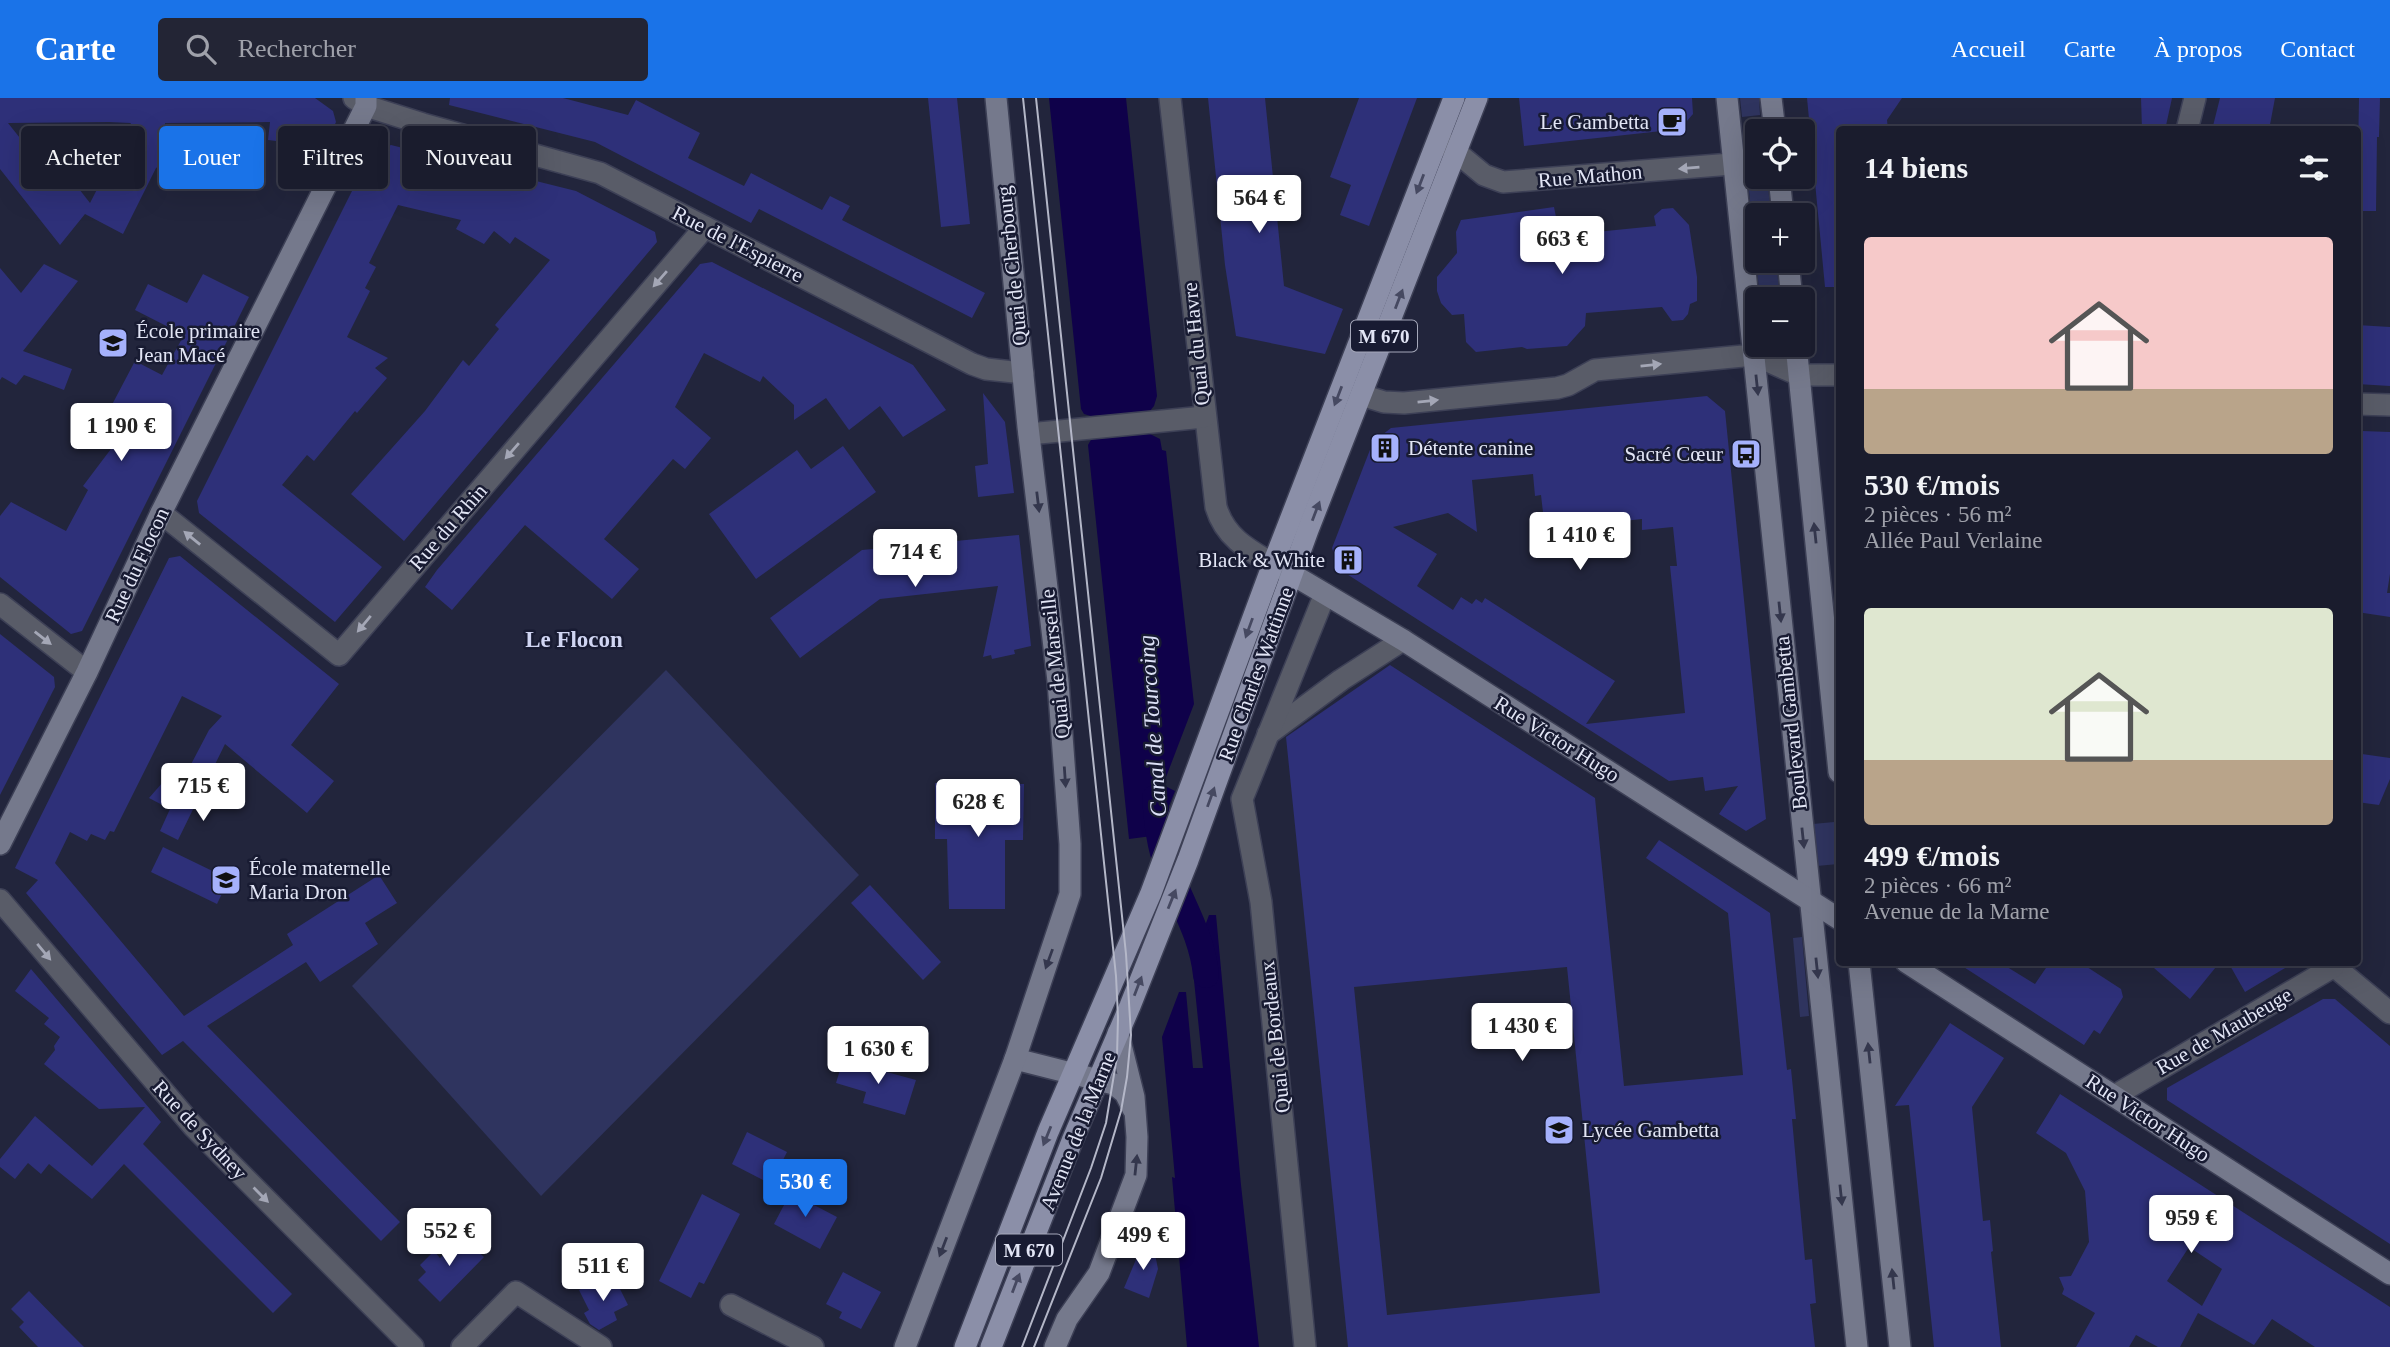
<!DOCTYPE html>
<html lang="fr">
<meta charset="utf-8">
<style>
:root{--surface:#1a1c2d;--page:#232535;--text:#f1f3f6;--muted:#9fa1aa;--line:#383a49;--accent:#1a73e8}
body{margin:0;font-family:"Times New Roman",serif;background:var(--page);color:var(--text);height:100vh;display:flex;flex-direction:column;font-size:26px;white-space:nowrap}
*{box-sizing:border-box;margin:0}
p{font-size:23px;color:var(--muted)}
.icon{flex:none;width:38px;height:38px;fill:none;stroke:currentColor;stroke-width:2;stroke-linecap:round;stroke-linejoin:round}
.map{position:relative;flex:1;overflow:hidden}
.details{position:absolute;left:1836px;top:28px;width:525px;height:840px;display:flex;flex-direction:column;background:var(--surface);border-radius:7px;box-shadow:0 7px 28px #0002,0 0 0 2px var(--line)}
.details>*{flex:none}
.hud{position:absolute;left:21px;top:28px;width:665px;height:63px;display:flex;gap:14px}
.tools{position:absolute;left:1745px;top:21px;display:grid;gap:14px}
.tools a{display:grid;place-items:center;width:70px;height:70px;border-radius:7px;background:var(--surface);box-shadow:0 7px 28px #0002,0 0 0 2px var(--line);font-size:35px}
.price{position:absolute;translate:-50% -60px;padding:0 16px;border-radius:7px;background:#fff;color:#222;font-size:23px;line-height:46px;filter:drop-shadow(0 2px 4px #0008)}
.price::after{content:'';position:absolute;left:50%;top:42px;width:21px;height:16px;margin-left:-10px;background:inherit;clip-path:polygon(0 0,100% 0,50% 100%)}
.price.on{background:var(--accent);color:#fff}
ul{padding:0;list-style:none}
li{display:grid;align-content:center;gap:14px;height:371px;padding:0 28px}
li span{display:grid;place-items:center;height:217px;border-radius:7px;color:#555}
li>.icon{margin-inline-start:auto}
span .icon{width:126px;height:126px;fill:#fffc;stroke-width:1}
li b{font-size:30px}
h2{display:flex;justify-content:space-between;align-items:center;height:84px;padding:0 28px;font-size:30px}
.tag{padding:0 24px;border-radius:7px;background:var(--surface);box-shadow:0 7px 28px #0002,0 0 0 2px var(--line);font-size:24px;line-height:63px}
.tag.on{background:var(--accent);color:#fff}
header{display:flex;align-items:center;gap:42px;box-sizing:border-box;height:98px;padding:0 35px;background:var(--accent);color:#fff}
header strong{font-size:33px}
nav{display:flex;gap:38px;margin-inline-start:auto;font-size:24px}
.search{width:490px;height:63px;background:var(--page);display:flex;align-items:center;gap:18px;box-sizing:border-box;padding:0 24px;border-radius:7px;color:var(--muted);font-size:26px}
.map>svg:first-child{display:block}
.green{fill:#2f345f}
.water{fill:#0f014a}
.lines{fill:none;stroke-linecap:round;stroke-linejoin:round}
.canal{stroke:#0f014a;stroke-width:26}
.building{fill:#2e3079;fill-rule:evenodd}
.street-casing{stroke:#3d4056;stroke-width:24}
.secondary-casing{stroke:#3d4056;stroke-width:24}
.primary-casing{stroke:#3d4056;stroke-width:24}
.street{stroke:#595c68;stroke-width:21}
.secondary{stroke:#75798c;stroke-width:21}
.primary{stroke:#8b8fa8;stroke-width:21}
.tram{stroke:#b4b7c8;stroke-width:2}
.oneway{fill:#a4a7b6}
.oneway2{fill:#464961}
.oneway3{fill:#34374d}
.labels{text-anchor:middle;stroke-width:5;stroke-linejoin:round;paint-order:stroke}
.shield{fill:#181b32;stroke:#a5a8ba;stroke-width:2}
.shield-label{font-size:19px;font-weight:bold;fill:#e2e5f5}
.poi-label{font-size:21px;fill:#e2e5f5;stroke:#181b32;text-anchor:start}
.street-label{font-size:21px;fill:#e2e5f5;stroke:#181b32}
.neighbourhood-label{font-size:23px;font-weight:bold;fill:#d0d5f2;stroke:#181b32}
.water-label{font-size:23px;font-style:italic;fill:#dde1f7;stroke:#181b32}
</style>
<header>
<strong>Carte</strong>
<div class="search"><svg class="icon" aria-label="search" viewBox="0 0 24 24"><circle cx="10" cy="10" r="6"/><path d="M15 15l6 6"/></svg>Rechercher</div>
<nav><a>Accueil</a><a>Carte</a><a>À propos</a><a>Contact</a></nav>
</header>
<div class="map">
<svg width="2390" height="1249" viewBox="0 0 2390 1249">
<rect width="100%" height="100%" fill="#22253c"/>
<!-- green -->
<g class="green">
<path d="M1740,0H1759L1760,17L1742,19Z"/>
<path d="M1757,75V79H1767L1771,117H1757V163H1776L1780,201H1760L1748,83L1749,78Z"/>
<path d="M666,572L859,777L541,1098L352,888Z"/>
<path d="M1834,724L1838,766L1817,768L1813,726Z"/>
<path d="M1802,839L1809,918L1800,919L1793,840Z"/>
</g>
<!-- water -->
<g class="water">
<path d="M1049,0H1126L1157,298L1154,308L1149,314L1091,318L1084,316L1081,311Z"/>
<path d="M1148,335L1160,341L1162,352L1166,353L1194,606L1163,687L1175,693L1153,748L1152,738L1129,741L1088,347L1092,340Z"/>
<path d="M1209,817H1216L1241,1087L1259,1249H1187L1172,1079L1175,1080L1162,939L1179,894H1186L1193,970H1203L1192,863Z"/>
</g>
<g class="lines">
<!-- canal -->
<path class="canal" d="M1155,700C1157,724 1159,747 1168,770C1182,807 1202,837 1206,877"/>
</g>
<!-- building -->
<g class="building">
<path d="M0,0H315L333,13L336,24L328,41L303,28L301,46L268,42L270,24L165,25V61L161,67L156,70L123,136L85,116L60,147L0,71ZM8,25L109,24L131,25L90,105L58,64L47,74Z"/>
<path d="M450,0H563L628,17L636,2L700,35L688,60L744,88L751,75L822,112L830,98L850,108L842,122L985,195L972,220L759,111L751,125L595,44L449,7Z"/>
<path d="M928,0H957L970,126L941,129Z"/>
<path d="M1208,0H1265L1284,188L1343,211L1325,256L1236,238L1225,167Z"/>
<path d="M1359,0H1417L1369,128L1340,117L1351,87L1330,79Z"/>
<path d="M1519,0H1692L1693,16L1680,31L1524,48Z"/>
<path d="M1807,0H1902L1887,22L1888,32H1839V189H1825Z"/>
<path d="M2141,0H2172L2165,32H2142Z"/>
<path d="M2220,0H2275L2269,32H2212Z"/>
<path d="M2359,0H2380L2379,39H2377L2376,113H2357Z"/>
<path d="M391,47L576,93L655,134L657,144L404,443L351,396L425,313L463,262L469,268L499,231L495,227L550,162L515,139L510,146L494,133L484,146L456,131L461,122L398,107L369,165L376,169L365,190L370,193L347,239L388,260L375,270L387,280L357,315L355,313L314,363L307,357L282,387L382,469L335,524L199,415L197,403L370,57Z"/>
<path d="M1554,109L1556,119L1568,120L1586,135L1656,128L1654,118L1662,111L1673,110L1689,127L1697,179V203L1690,206L1688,216L1683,222L1672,223L1662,209L1586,215L1585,228L1567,248L1527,251L1522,249L1476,254L1466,244L1464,216L1452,217L1441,205L1437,193V179L1457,155L1456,134L1461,122Z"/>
<path d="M712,164L913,267L946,312L903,339L880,308L849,332L826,300L794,322V307L763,278L760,284L704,255L675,309L711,340L685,371L673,361L604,441L639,471L612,501L525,427L452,512L425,489L437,472L700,166Z"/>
<path d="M44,166L78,183L23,253L72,271L64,292L24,277L16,287L2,279L0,282V170L21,195Z"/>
<path d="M203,176L249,199L82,533L71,536L0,479V418L11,404L66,433L88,392L83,388L123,335L105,320L135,263L162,277L184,237L135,212L148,186L187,205Z"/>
<path d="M2357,227L2390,229V288L2357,286Z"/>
<path d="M983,295L1005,324L1014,395L978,399L975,368L988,366Z"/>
<path d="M1707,298L1725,313L1766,721L1746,733L1719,716L1738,688L1705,693L1703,679L1669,683L1339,471L1332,450L1373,344L1391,330ZM1533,376L1535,398L1541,397L1544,423L1604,417L1605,425L1642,421V432L1673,429L1677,468H1670L1685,615L1586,626L1615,583L1485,500L1482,505L1476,501L1472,506L1461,499L1453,512L1417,488L1437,456L1393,429L1448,415L1477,434L1472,382Z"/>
<path d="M2362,333L2390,334V476L2387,495H2390V519L2357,514V400Z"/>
<path d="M843,348L876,394L756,481L709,416L797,352L811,371Z"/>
<path d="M1019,437L1031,548L1014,552L1015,556L992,561L991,557L983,559L998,488L880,501L800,560L770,520L862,452Z"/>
<path d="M180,458L339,586L291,647L334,683L307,715L225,646L178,742L160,733L170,711L149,700L177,668L187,674L209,632L222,618L182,598L114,734L110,733L105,742L91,736L87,743L70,734L55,765L184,918L293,847L287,836L379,777L397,805L365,825L378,846L320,884L306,864L207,928L400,1124L381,1143L183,943L162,957L26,795L38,782L15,770L169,460Z"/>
<path d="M0,536L54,579L55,589L0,697Z"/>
<path d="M1390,567L1595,700L1624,988L1743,977L1728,815L1646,760L1659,742L1770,815L1787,972L1791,971L1796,1021H1792L1805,1162L1812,1161L1816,1205L1810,1206L1815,1249H1348L1286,639ZM1567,869L1600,1195L1387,1217L1354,889Z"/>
<path d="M2362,656L2390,660V681L2379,707L2357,704V678Z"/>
<path d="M935,685L1024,686L1023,742H1005V811H949L947,741H935Z"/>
<path d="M163,749L229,781L217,806L151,774Z"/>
<path d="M870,787L941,864L923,882L851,805Z"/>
<path d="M1956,864H1999L2035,886L2050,864H2067L2075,870L2084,867L2121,891L2123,899L2100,936L2094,932L2084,947Z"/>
<path d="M2147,864H2220L2190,901Z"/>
<path d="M2228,864H2295L2245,894Z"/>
<path d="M31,871L161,1024L143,1046L292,1196L273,1215L124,1066L92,1101L49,1066L41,1076L28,1065L15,1081L0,1069V1061L35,1018L92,1068L145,1009L99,1011L44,966L55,952L54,948L60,939L44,926L49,920L15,893Z"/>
<path d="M2323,901H2335L2390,948V1146L2167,1002V990Z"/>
<path d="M1950,925L2004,960L1972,1009L1983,1123L1990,1122L1993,1153L1991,1154L2001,1249H1934L1909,1007L1895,1008Z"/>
<path d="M843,962L916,982L905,1017L863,1005L866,994L836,985Z"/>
<path d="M2060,996L2390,1209V1249H2315L2272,1221L2254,1247L2198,1215L2180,1249H2158L2136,1237L2129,1249H2076L2095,1215L2062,1196L2064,1191L2059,1179L2071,1178L2089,1144L2085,1093L2066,1055L2036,1035ZM2189,1149L2222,1171L2202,1208L2167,1183Z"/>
<path d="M747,1034L787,1054L771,1086L732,1066Z"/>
<path d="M793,1090L817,1102L814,1107L837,1119L820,1151L774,1126Z"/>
<path d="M702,1096L740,1116L704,1186L699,1184L691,1200L659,1183Z"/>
<path d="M462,1138L484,1159L440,1204L418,1182L426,1174L420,1167L434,1153L440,1160Z"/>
<path d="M1145,1140L1156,1161L1158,1171L1149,1200L1124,1190Z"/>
<path d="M843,1174L881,1194L861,1231L839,1220L842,1214L826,1206Z"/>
<path d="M615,1181L628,1207L614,1214L617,1222L599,1232L590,1226L584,1215L589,1212L579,1192L597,1182L600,1189Z"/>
<path d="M29,1193L62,1227L84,1249H38L19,1229L24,1224L11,1211Z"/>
</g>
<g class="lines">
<!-- street casing -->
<g class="street-casing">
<g id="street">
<path d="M354,0L366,8L423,26L600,75L972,266L986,271L1023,275"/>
<path d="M1170,0L1216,409C1225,439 1247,451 1273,466"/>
<path d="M2187,32L2195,0"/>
<path d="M1444,44L1484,77L1503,84L1757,64"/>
<path d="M1361,297L1384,304L1404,305L1557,290L1568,287L1595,272L1754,257L1799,277H1839"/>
<path d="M2357,306L2390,307"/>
<path d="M1029,336L1204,319"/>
<path d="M161,415L339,557L705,129"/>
<path d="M0,506L87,574"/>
<path d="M1268,636L1341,582L1403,542"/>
<path d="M0,802L193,1028L413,1249"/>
<path d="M2329,864L2390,915"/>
<path d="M2114,998L2333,869"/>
<path d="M731,1207L813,1249"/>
<path d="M462,1249L516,1194L601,1249"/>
<path d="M1305,1249L1261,804L1242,701L1325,496"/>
</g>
</g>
<!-- secondary casing -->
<g class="secondary-casing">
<g id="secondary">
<path d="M1727,0L1857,1249"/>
<path d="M1771,0L1775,33"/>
<path d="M1779,79L1783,117"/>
<path d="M1788,163L1792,201"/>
<path d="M1796,247L1839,674"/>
<path d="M1278,468L1403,542L1839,821"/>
<path d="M0,746L87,574L161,415L366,8V0"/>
<path d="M1859,864L1900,1249"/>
<path d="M1906,864L2390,1176"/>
<path d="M1015,961L1114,986L1125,995L1133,1011"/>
<path d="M905,1249L1015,961L1070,796V746L1058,583L1028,329L996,0"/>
<path d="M1055,1249L1067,1221L1099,1175L1136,1077L1137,1039L1134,999L1118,935"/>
</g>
</g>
<!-- primary casing -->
<g class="primary-casing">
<g id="primary">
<path d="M965,1249L1048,1034L1151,795L1273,466L1454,0"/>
<path d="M991,1249L1072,1043L1130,908L1188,762L1308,432L1477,0"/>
</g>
</g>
<!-- street -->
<use href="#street" class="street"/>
<!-- secondary -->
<use href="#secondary" class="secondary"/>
<!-- primary -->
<use href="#primary" class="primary"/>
<!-- tram -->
<g class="tram">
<path d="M1022,1249L1091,1070L1106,1025L1117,958L1118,919L1116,878L1023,0"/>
<path d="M1034,1249L1101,1080L1121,1013L1127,979L1131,937L1126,856L1036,0"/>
</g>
</g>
<!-- one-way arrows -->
<defs><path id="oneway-solid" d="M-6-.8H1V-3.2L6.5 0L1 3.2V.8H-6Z" transform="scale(1.75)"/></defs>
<g class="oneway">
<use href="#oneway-solid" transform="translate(1689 70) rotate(175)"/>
<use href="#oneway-solid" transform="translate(660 181) rotate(131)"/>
<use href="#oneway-solid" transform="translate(1651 267) rotate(-6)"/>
<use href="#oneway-solid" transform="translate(1428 303) rotate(-6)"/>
<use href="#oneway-solid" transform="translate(512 353) rotate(131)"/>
<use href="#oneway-solid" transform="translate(192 440) rotate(-141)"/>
<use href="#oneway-solid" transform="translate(364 526) rotate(130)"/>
<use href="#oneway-solid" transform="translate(43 540) rotate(38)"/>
<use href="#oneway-solid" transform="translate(44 854) rotate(50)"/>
<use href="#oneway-solid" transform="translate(261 1097) rotate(45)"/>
</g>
<g class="oneway2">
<use href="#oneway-solid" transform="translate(1420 86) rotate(111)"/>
<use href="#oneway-solid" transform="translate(1399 201) rotate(-69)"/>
<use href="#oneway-solid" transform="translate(1338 298) rotate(111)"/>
<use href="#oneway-solid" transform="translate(1316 413) rotate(-69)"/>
<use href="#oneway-solid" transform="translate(1249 530) rotate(110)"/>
<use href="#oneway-solid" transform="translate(1211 699) rotate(-70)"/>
<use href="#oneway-solid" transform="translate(1172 801) rotate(-68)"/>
<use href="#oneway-solid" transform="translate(1138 888) rotate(-69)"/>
<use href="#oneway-solid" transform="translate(1047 1038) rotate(112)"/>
<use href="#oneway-solid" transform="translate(1016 1185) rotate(-69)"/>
</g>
<g class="oneway3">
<use href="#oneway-solid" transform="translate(1757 287) rotate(84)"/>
<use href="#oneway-solid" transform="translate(1038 404) rotate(83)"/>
<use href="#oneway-solid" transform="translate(1815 435) rotate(-96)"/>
<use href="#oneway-solid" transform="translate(1780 514) rotate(84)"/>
<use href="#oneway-solid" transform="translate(1065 679) rotate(86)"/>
<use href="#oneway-solid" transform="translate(1803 740) rotate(84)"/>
<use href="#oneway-solid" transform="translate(1049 861) rotate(110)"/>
<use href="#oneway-solid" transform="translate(1817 870) rotate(84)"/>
<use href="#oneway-solid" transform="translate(1869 955) rotate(-96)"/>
<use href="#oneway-solid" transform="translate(1136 1067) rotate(-84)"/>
<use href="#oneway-solid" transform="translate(1841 1097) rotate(84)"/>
<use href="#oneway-solid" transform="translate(943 1149) rotate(111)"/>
<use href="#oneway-solid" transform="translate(1893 1181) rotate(-96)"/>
</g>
<!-- icons -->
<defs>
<g id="cafe-square" transform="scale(1.575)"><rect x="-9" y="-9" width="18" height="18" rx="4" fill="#a5b1fc" stroke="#181b32"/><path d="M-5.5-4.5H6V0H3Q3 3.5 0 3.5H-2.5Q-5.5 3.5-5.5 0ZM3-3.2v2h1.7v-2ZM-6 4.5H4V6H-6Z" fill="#111"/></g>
<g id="school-square" transform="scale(1.575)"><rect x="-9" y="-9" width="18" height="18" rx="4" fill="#a5b1fc" stroke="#181b32"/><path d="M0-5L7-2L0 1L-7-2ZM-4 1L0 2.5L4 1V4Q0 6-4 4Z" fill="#111"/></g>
<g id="building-square" transform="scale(1.575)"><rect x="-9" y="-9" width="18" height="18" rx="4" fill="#a5b1fc" stroke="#181b32"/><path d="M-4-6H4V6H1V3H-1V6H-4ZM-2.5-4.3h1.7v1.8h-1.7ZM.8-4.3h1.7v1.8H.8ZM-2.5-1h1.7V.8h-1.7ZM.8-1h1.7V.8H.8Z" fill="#111"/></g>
<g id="bus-square" transform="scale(1.575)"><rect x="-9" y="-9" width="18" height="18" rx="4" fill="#a5b1fc" stroke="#181b32"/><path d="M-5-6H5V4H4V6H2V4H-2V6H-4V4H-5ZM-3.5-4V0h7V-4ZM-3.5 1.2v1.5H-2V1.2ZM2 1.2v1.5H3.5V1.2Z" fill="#111"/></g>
</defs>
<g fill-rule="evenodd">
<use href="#cafe-square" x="1672" y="24"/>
<use href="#school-square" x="113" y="245"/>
<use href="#building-square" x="1385" y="350"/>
<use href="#bus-square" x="1746" y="356"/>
<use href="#building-square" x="1348" y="462"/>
<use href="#school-square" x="226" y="782"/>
<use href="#school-square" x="1559" y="1032"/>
</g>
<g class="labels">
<!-- shield labels -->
<g class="shield">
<rect x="1351" y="222.5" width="66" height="31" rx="5"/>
<rect x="996" y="1136.5" width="66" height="31" rx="5"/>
</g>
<g class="shield-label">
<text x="1384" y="245">M 670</text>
<text x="1029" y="1159">M 670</text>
</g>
<!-- poi labels -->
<g class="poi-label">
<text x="1649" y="31" text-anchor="end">Le Gambetta</text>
<text x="136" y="240">École primaire<tspan x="136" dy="24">Jean Macé</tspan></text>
<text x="1408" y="357">Détente canine</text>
<text x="1723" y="363" text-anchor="end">Sacré Cœur</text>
<text x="1325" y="469" text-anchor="end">Black &amp; White</text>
<text x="249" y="777">École maternelle<tspan x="249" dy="24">Maria Dron</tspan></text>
<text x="1582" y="1039">Lycée Gambetta</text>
</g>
<!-- street labels -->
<g class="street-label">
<text transform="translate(1590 78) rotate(-5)" y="7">Rue Mathon</text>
<text transform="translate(738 146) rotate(27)" y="7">Rue de l'Espierre</text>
<text transform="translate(1012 168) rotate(-96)" y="7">Quai de Cherbourg</text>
<text transform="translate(1196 246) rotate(-96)" y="7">Quai du Havre</text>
<text transform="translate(448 429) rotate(-49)" y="7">Rue du Rhin</text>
<text transform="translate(137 467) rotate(-65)" y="7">Rue du Flocon</text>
<text transform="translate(1055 566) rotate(-96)" y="7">Quai de Marseille</text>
<text transform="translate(1256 576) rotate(-70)" y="7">Rue Charles Wattinne</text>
<text transform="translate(1791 625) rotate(-96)" y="7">Boulevard Gambetta</text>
<text transform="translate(1557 641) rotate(32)" y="7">Rue Victor Hugo</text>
<text transform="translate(2224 933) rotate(-30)" y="7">Rue de Maubeuge</text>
<text transform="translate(1275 939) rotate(-96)" y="7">Quai de Bordeaux</text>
<text transform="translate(2148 1020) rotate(33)" y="7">Rue Victor Hugo</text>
<text transform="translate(200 1032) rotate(47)" y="7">Rue de Sydney</text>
<text transform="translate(1078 1033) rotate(-68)" y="7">Avenue de la Marne</text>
</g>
<!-- neighbourhood labels -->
<g class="neighbourhood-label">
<text x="574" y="549">Le Flocon</text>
</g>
<!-- water labels -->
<g class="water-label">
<text transform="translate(1152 628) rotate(-94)" y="8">Canal de Tourcoing</text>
</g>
</g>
</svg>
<div class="tools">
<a><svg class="icon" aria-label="locate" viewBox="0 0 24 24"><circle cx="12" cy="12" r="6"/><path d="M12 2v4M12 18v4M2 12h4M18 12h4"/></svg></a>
<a>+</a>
<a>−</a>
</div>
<b class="price" style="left:1259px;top:137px">564 €</b>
<b class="price" style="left:1562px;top:178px">663 €</b>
<b class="price" style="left:121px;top:365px">1 190 €</b>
<b class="price" style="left:1580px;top:474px">1 410 €</b>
<b class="price" style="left:915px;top:491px">714 €</b>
<b class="price" style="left:203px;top:725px">715 €</b>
<b class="price" style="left:978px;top:741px">628 €</b>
<b class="price" style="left:1522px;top:965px">1 430 €</b>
<b class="price" style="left:878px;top:988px">1 630 €</b>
<b class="price on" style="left:805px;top:1121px">530 €</b>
<b class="price" style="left:2191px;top:1157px">959 €</b>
<b class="price" style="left:449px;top:1170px">552 €</b>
<b class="price" style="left:1143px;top:1174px">499 €</b>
<b class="price" style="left:603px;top:1205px">511 €</b>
<div class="hud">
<a class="tag">Acheter</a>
<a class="tag on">Louer</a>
<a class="tag">Filtres</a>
<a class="tag">Nouveau</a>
</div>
<section class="details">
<h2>14 biens<svg class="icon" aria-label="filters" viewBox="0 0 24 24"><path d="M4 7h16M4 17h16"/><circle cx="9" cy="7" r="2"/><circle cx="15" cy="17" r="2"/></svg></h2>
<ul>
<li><span style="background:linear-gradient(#f6c9c9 70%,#b9a48a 0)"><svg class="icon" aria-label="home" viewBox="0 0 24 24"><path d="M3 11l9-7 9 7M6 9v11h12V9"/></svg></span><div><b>530 €/mois</b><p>2 pièces · 56 m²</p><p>Allée Paul Verlaine</p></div></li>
<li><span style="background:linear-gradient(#dfe7d0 70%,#b9a48a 0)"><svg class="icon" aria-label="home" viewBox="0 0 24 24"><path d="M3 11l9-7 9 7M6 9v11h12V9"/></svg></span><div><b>499 €/mois</b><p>2 pièces · 66 m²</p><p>Avenue de la Marne</p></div></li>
</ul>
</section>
</div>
